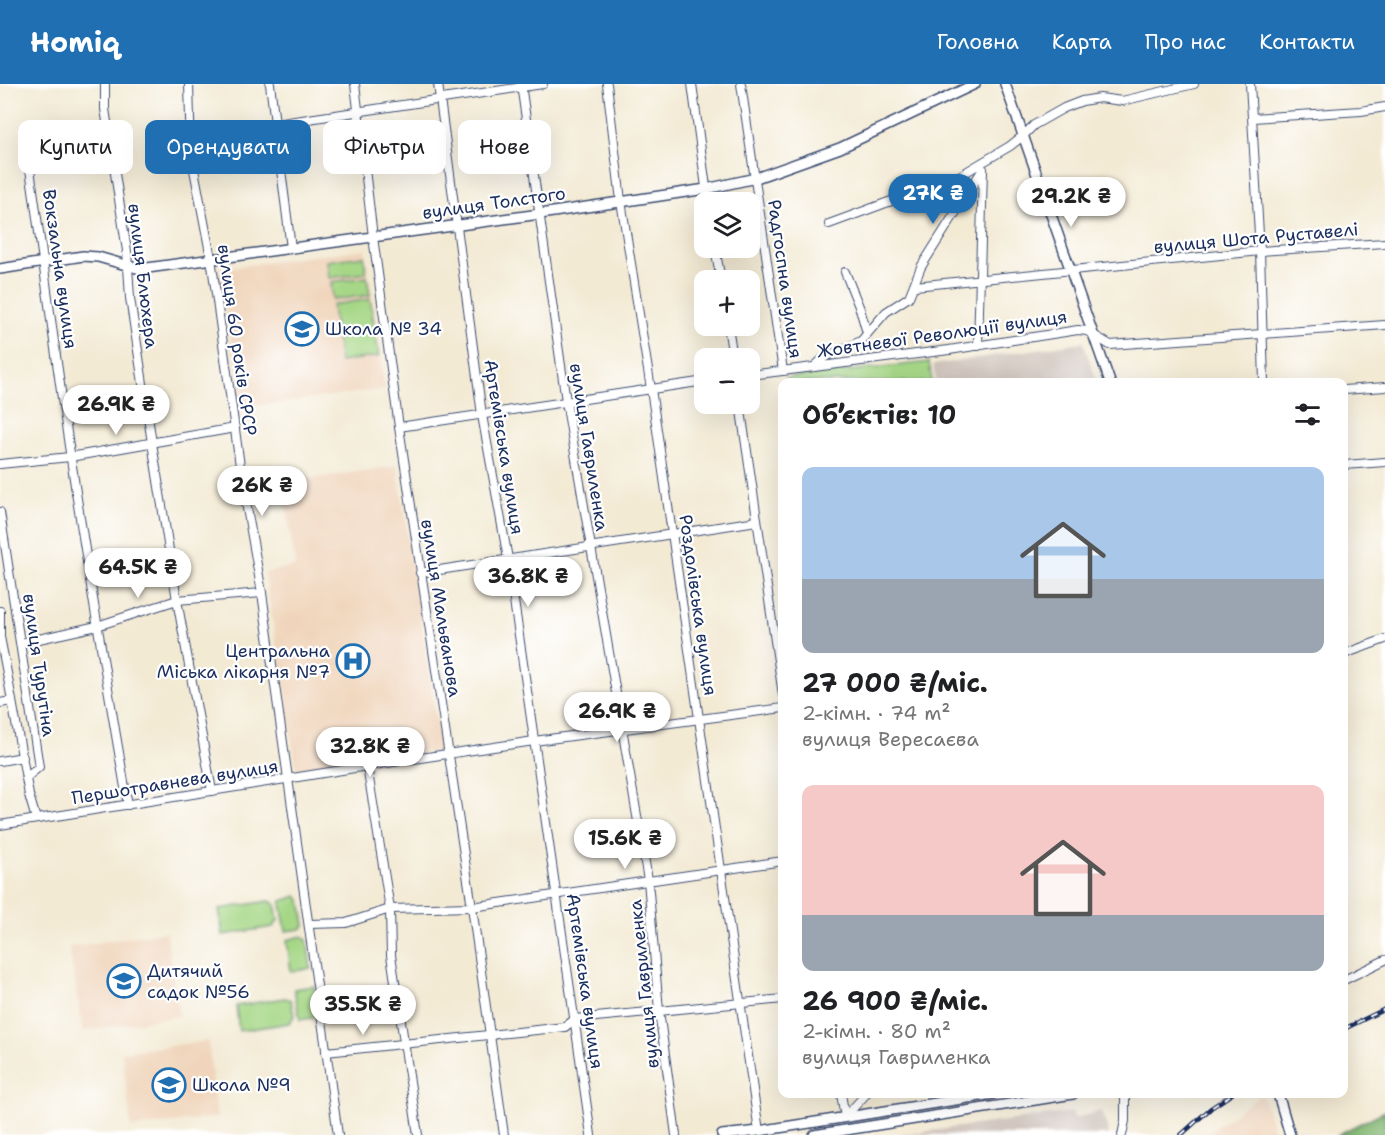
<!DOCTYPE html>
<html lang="uk">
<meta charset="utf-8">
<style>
:root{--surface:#fff;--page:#f2f2f2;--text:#202124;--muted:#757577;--accent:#1f6fb2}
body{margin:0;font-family:"Shantell Sans",sans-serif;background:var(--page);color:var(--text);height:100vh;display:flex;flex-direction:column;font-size:22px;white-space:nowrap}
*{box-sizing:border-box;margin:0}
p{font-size:20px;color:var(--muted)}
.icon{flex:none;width:33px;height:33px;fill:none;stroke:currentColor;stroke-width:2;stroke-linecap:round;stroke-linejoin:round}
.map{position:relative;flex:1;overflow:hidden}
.side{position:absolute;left:778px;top:294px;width:570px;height:720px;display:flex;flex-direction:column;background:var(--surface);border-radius:12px;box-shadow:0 6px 24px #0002}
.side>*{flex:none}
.guide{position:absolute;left:18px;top:36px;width:570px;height:54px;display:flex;gap:12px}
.tools{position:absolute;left:694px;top:108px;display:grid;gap:12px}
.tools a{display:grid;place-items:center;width:66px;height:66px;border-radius:12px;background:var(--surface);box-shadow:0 6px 24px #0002;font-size:30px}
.price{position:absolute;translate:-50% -51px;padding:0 14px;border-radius:21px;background:#fff;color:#222;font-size:20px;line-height:39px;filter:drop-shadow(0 2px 3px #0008)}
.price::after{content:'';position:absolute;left:50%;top:36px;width:18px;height:14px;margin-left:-9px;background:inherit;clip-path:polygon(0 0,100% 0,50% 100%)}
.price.current{background:var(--accent);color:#fff}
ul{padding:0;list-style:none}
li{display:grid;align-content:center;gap:12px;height:318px;padding:0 24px}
li span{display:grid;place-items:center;height:186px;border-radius:12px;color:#555}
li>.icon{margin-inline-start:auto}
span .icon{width:108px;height:108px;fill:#fffc;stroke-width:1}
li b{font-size:26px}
h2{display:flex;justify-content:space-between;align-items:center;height:72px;padding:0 24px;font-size:26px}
.tag{padding:0 21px;border-radius:12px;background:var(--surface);box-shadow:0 6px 24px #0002;font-size:21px;line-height:54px}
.tag.current{background:var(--accent);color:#fff}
header{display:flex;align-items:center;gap:36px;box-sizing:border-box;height:84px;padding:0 30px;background:var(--accent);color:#fff}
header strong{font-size:28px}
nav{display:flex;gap:33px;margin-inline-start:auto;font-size:21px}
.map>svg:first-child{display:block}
.built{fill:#f0d5bc}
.industrial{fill:#cec1b9}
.green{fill:#a6d786;stroke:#608372;stroke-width:1.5}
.forest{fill:#84b873;stroke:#507468;stroke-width:1.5}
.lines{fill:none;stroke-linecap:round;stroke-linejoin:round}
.minor-casing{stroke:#3b4b70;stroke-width:10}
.tertiary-casing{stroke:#3b4b70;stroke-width:12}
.minor{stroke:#fff;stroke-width:8}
.tertiary{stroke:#fff;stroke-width:9}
.rail-casing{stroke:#1b2f5e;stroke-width:4.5}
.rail{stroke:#fff;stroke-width:2;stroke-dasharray:7;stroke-linecap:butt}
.labels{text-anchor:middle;stroke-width:4.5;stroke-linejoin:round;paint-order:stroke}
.street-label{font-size:18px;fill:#1b2f5e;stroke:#fff}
.poi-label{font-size:18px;fill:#1b2f5e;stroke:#fff;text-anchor:start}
</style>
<header>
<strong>Homiq</strong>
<nav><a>Головна</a><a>Карта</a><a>Про нас</a><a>Контакти</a></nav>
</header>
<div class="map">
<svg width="1385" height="1051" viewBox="0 0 1385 1051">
<rect width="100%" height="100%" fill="#fff"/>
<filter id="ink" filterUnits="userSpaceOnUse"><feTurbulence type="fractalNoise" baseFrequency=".0167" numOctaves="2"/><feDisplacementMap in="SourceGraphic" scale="12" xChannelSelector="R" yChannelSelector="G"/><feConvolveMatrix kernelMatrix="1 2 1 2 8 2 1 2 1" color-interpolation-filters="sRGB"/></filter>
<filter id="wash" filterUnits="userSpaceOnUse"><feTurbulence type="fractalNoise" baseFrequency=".008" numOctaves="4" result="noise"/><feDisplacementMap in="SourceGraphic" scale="24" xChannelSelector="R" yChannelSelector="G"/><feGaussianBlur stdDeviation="1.35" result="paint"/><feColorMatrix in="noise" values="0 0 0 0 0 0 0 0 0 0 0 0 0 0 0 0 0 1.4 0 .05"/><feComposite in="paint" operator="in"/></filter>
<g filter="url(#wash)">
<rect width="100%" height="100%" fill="#f3ead4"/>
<!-- built -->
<g class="built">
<path d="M365,165L385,305L241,324L218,185Z"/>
<path d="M397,382L441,666L297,689L265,489L296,482L282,399Z"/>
<path d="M166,848L179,932L83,947L69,863Z"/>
<path d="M208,957L217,1033L131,1044L122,968Z"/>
<path d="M1262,1010L1275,1051H1205Z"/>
</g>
<!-- industrial -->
<g class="industrial">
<path d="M1083,258L1097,298H936L933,281Z"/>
<path d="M1102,1027L1109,1049L1107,1051H899L1073,1028L1074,1034Z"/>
</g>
<!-- green -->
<g class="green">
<path d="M364,172L366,189L329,194L327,177Z"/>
<path d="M367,193L370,211L333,216L331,198Z"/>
<path d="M370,215L379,272L340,278L332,221Z"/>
<path d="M929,278L932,298H786V294Z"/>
<path d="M297,812L301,817L305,841L301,845L286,847L281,820L282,817Z"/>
<path d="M269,817L275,820L278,836L273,843L223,851L219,825Z"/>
<path d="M302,852L307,856L311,884L291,888L287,856Z"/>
<path d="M314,902L318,933L300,936L294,905Z"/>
<path d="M285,914L291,916L294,932L289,939L239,947L236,922Z"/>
</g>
<!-- forest -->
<path class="forest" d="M1385,1027V1051H1337Z"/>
</g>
<g filter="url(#ink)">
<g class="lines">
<!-- minor casing -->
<g class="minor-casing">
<g id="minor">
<path d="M105,0V25L127,167L130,214L152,359L177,516L212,707"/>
<path d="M189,0L191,70L211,174L242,396L262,509L338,1051"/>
<path d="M270,0L291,164"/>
<path d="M355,0L373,153L399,343L472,823L504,1051"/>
<path d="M438,0L482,331L508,475L591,1051"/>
<path d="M521,0L566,317L648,796L659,927L676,1051"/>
<path d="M607,0L621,117L651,305L759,1047"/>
<path d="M692,0L708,118"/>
<path d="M741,0L783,287"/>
<path d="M1250,0L1260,167L1264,298"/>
<path d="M1253,34L1361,27L1385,23"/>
<path d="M24,45C41,155 54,265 71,375C88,490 108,605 128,721"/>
<path d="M191,70L206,55L275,40L543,0"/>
<path d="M829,140L894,116L939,104L1010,62L1024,51L1034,41L1064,24L1082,17L1100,14L1122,17L1194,0"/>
<path d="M715,164L721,196"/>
<path d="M845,188L860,225L867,249"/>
<path d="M915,202L1260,167L1385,159"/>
<path d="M728,242L733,274"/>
<path d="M978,262L983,86"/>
<path d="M814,283L825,273L861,257L886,228L909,213L921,183L983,85"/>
<path d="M750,291L949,266L1078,246L1087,247L1110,261L1385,241"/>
<path d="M1344,306L1385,303"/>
<path d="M740,320L783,611"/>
<path d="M399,343L705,297"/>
<path d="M0,380L70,373L235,344"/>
<path d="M1344,381L1385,378"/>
<path d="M0,428L39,683L27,693"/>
<path d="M420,489L757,437"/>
<path d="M0,527V553L7,589L29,711L36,735"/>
<path d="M21,559L97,542L177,516L262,509"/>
<path d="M1344,570L1385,555"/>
<path d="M0,619L12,617"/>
<path d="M0,677L23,673"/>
<path d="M367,682L390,825L391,871L418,1051"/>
<path d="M0,741L367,682L534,657L783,624"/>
<path d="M309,840L346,839L390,825L472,823L783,777"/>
<path d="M1344,896L1385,876"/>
<path d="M326,968L565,943L575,935L783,915"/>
<path d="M841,1010L845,1033L866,1010"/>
<path d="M1122,1051L1125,1037V1010"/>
</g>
</g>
<!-- tertiary casing -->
<g class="tertiary-casing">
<g id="tertiary">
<path d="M1005,0L1110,298"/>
<path d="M0,185L83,172L98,173L140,185L540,130L706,105L756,94L840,64L975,0"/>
<path d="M1278,1010L1290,1051"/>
<path d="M722,1051L759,1047L993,1010"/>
<path d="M814,1051L1073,1010"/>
</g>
</g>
<!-- minor -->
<use href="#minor" class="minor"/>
<!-- tertiary -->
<use href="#tertiary" class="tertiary"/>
<!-- rail casing -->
<g class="rail-casing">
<g id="rail">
<path d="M1344,945L1385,925"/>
<path d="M1181,1051L1211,1024L1232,1010"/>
</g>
</g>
<!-- rail -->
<use href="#rail" class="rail"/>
</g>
</g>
<!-- icons -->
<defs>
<g id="school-ring" transform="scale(1.725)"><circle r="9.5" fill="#fff" stroke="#1f6fb2" stroke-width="1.5"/><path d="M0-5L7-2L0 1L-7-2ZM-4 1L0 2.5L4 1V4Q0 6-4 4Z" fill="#1f6fb2"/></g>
<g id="hospital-ring" transform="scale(1.725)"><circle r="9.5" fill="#fff" stroke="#1f6fb2" stroke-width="1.5"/><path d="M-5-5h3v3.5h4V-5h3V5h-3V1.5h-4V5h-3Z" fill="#1f6fb2"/></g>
</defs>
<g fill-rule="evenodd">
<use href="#school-ring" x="302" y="245"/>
<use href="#hospital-ring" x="353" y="577"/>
<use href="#school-ring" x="124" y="897"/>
<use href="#school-ring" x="169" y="1001"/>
</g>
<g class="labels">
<!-- street labels -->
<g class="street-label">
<text transform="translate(494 119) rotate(-8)" y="6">вулиця Толстого</text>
<text transform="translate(1256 154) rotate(-5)" y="6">вулиця Шота Руставелі</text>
<text transform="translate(60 185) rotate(82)" y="6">Вокзальна вулиця</text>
<text transform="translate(143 192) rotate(83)" y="6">вулиця Блюхера</text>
<text transform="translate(785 195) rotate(82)" y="6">Радгоспна вулиця</text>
<text transform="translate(942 250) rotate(-8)" y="6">Жовтневої Революції вулиця</text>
<text transform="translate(237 256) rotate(82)" y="6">вулиця 60 років СРСР</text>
<text transform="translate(504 363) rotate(81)" y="6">Артемівська вулиця</text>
<text transform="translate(589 363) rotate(81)" y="6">вулиця Гавриленка</text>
<text transform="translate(698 521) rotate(82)" y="6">Роздолівська вулиця</text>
<text transform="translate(441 524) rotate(81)" y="6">вулиця Мальванова</text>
<text transform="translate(39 581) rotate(82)" y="6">вулиця Турутіна</text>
<text transform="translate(175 698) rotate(-9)" y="6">Першотравнева вулиця</text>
<text transform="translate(585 897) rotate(82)" y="6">Артемівська вулиця</text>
<text transform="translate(644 900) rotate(-96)" y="6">вулиця Гавриленка</text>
</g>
<!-- poi labels -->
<g class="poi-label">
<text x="325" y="251">Школа № 34</text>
<text x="330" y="573" text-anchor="end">Центральна<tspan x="330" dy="21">Міська лікарня №7</tspan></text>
<text x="147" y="893">Дитячий<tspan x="147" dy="21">садок №56</tspan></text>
<text x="192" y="1007">Школа №9</text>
</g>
</g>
</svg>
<div class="tools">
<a><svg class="icon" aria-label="layers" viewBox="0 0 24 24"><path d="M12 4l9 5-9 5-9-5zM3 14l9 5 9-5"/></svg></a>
<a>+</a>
<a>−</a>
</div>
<b class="price current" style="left:933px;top:141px">27K ₴</b>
<b class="price" style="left:1071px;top:144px">29.2K ₴</b>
<b class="price" style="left:116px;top:352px">26.9K ₴</b>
<b class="price" style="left:262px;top:433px">26K ₴</b>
<b class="price" style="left:138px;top:515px">64.5K ₴</b>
<b class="price" style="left:528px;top:524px">36.8K ₴</b>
<b class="price" style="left:617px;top:659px">26.9K ₴</b>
<b class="price" style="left:370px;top:694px">32.8K ₴</b>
<b class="price" style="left:625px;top:786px">15.6K ₴</b>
<b class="price" style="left:363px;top:952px">35.5K ₴</b>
<div class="guide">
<a class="tag">Купити</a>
<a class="tag current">Орендувати</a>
<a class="tag">Фільтри</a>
<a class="tag">Нове</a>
</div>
<section class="side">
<h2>Об’єктів: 10<svg class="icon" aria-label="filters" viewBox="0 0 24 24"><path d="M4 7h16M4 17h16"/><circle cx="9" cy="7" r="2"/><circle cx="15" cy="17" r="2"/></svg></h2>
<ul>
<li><span style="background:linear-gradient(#a9c7e8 60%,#9aa5b1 0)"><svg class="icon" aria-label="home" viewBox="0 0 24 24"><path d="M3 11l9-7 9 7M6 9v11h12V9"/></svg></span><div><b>27 000 ₴/міс.</b><p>2-кімн. · 74 m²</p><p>вулиця Вересаєва</p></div></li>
<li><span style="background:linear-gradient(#f6c9c9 70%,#9aa5b1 0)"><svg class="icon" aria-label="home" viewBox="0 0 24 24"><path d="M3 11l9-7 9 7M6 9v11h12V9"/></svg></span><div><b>26 900 ₴/міс.</b><p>2-кімн. · 80 m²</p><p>вулиця Гавриленка</p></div></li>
</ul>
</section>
</div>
